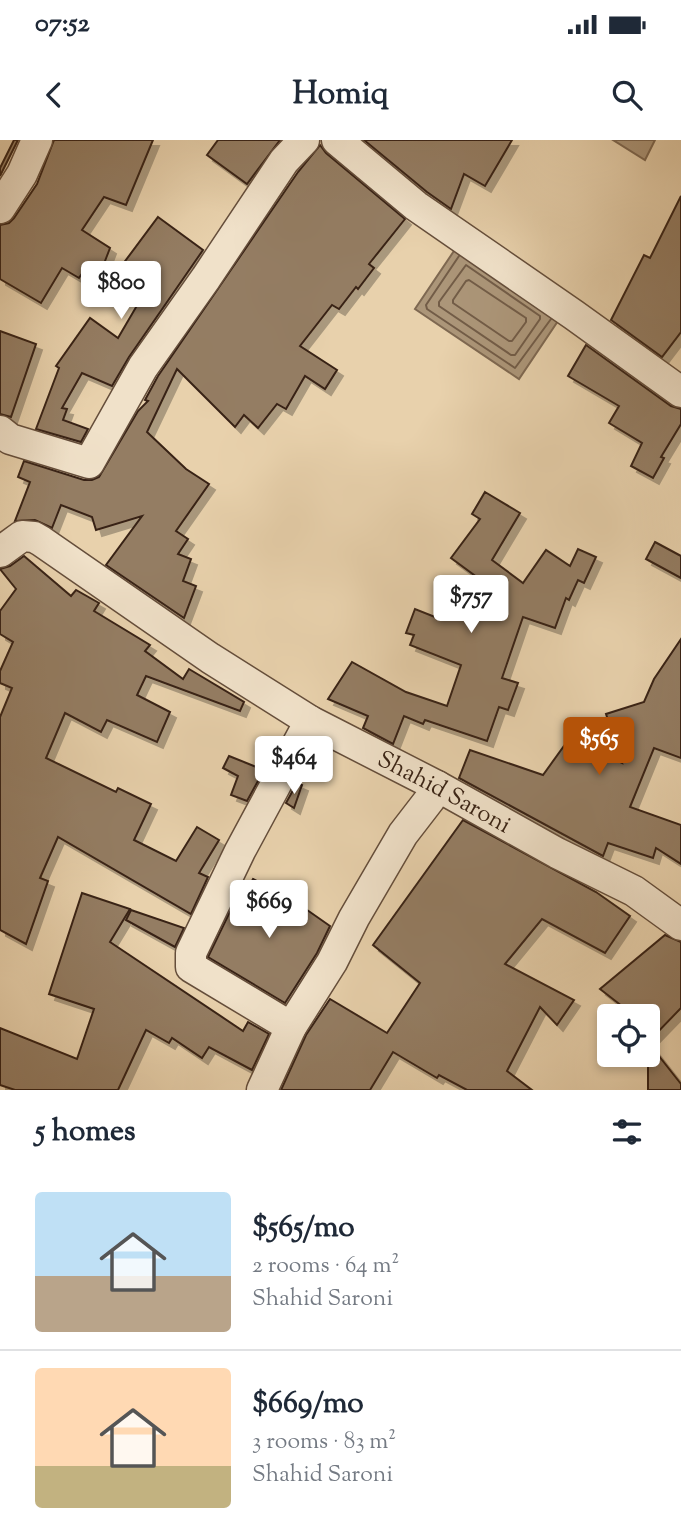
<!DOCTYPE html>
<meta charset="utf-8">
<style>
:root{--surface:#fff;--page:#f2f2f3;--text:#1f2937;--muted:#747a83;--line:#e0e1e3;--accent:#b45309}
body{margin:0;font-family:"Sorts Mill Goudy",serif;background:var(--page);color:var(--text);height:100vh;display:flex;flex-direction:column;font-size:26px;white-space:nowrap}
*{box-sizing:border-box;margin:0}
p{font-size:23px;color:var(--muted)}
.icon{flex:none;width:38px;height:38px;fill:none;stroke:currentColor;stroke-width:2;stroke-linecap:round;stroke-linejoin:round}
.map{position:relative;height:950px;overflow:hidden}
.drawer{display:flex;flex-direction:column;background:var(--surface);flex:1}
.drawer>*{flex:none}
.fabs{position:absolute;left:597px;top:864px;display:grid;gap:14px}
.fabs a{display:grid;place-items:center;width:63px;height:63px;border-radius:7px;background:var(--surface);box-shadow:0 4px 10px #0003;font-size:35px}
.price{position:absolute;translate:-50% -60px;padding:0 16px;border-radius:7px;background:#fff;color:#222;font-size:23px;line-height:46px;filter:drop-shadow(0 2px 4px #0008)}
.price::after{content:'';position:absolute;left:50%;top:42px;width:21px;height:16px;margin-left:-10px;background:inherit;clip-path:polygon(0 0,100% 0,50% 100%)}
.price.current{background:var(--accent);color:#fff}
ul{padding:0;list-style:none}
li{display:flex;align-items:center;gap:21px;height:175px;padding:0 35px}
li+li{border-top:2px solid var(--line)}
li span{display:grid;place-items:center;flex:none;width:196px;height:140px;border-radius:7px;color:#555}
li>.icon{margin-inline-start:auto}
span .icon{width:84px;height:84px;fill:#fffc;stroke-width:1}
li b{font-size:30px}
h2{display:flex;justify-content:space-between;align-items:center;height:84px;padding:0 35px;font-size:30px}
.status{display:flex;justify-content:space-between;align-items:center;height:49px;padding:0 35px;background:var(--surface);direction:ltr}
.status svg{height:19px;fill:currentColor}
header{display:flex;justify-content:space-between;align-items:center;height:91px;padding:0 35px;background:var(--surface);font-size:32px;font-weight:800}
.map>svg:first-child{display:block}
.water{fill:#ac9679;stroke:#7e6851;stroke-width:2}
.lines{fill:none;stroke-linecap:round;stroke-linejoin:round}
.shore{stroke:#725c47;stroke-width:2}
.building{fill:#947d64;stroke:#392315;stroke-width:2;filter:url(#shadow)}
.minor-casing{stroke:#654e3b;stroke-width:33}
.minor{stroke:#f0e1c9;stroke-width:30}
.labels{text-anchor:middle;stroke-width:6;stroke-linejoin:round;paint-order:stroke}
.street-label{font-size:24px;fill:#392315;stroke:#f0e1c9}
</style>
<div class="status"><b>07:52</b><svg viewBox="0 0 49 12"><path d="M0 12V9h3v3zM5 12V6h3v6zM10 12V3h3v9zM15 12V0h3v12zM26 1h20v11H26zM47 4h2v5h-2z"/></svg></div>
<header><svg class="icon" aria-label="back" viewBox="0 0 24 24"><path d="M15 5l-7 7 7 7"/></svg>Homiq<svg class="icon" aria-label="search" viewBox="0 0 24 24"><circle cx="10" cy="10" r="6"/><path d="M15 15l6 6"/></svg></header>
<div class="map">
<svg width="681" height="950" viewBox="0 0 681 950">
<defs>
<filter id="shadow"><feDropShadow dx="6" dy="6" stdDeviation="0" flood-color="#0004"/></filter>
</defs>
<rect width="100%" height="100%" fill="#e8d1ac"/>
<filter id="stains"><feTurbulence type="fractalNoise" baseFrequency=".00286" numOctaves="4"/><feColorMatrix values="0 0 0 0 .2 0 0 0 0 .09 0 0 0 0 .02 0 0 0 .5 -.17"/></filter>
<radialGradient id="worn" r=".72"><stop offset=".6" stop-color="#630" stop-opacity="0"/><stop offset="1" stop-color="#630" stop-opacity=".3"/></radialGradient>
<!-- water -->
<g class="water">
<path d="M613,0H655L645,20Z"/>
<path d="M460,102L564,172L519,239L415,169Z"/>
</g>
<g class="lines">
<!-- shore -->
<g class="shore">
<path d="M459,116L426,165L427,169L515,228L551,179"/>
<path d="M466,125L540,176V179L515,215H511L439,166V162Z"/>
<path d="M469,140L526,178V182L512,201H509L453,163V160L466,141Z"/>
</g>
</g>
<!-- building -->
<g class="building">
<path d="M14,0H18L0,36V28Z"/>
<path d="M54,0H153L126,65L104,57L82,90L110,108L100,134L87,126L79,138L62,128L41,163L0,139V85L9,83L14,78L37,44Z"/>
<path d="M218,0H280L247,44L207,15Z"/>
<path d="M364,0H512L485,46L464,34L451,69L427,52Z"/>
<path d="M320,5L326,13L405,79L369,124L374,128L358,149L356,147L339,169L332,165L300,206L337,230L325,249L305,236L286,269L277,264L258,288L244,275L235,287L177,229L147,292L186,329L209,344L176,391L188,399L178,414L191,419L183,441L196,446L184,478L106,425L142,376L96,390L92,377L61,365L52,388L35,380L15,381L30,342L18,337L24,321L84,340H92L99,337L138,271L148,261L145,260L158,236L298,32Z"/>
<path d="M681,56V192L662,217L611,180L644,115L650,118Z"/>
<path d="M158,77L203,110L129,217L112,246L82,233L62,268L67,269L63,280L88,289L81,302L36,289L59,228L56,226L90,178L118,198L142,157L111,140Z"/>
<path d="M0,191L36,204L11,277L0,274Z"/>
<path d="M586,205L671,266L681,269V284L661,317L664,318L653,338L631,326L642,303L609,283L619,266L568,236Z"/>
<path d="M485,352L520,373L492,420L523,443L546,410L570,426L578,409L596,417L584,443L578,440L569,460L566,458L555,488L523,477L502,538L518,543L508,570L499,567L487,601L425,580L423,584L404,576L393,604L363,588L368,576L328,559L352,522L406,552L447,566L461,525L410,505L414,495L406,493L415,469L440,479L478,438L451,418L480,379L472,374Z"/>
<path d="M655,402L681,416V438L646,419Z"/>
<path d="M24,416L71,456L76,450L99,463L94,471L150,505L145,511L183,539L189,529L244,562L240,571L146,536L137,555L170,572L157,602L107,580L101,592L65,573L46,618L116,652L118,648L151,664L134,700L176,721L197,687L219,700L199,733L208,737L191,774L58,697L40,738L48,741L26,804L0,790V577L12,548L0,543V531L13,502L0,494V471L16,449L0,429L10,426Z"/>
<path d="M681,499V618L654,608L630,667L681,685V724L656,708L653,718L608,703L603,716L459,638L470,610L543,635L569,599L622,623L606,574L644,562L654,539Z"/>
<path d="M229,616L264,630L247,661L231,655L238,636L223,628Z"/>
<path d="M297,643L302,645L294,668L286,663Z"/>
<path d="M463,680L596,752L630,776L605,813L542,779L505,824L574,860L557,885L540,867L507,931L532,950H467L439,935L437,938L393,912L370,950H281L306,895L330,859L387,893L420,843L373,805Z"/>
<path d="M253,739L300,765L330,786L317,813L285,863L208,817L239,753L244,755Z"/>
<path d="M82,753L130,769L110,802L243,891L248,882L269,894L252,930L209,907L202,918L172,898L169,903L146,890L118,950H15L0,945V888L77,919L94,869L49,854Z"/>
<path d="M131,770L184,788L175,807L126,780Z"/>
<path d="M665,795L681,802V868L648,902L681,944V950H648V877H636L600,849Z"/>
</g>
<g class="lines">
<!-- minor casing -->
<g class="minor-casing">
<g id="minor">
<path d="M337,0L416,66L574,175L681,252"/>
<path d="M0,68L22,34L37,0"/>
<path d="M0,291L10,299L89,323L143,227L206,138L284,21L304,0"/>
<path id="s1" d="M0,412L22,396L34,397L41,401L210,518L310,581L437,646L557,713L634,751L681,785"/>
<path d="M291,887L191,827V813L240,711L310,581"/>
<path d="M262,950L291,887L332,822L354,778L403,694L430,659L437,646"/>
</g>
</g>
<!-- minor -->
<use href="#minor" class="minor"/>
</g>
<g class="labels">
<!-- street labels -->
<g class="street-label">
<text dy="8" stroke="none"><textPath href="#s1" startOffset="523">Shahid Saroni</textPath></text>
</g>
</g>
<rect width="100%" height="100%" filter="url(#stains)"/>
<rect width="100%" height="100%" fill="url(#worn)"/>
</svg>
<div class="fabs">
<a><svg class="icon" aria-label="locate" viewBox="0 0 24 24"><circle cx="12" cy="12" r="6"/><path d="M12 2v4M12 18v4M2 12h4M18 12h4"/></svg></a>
</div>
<b class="price" style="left:121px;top:181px">$800</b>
<b class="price" style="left:471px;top:495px">$757</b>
<b class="price current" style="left:599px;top:637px">$565</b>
<b class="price" style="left:294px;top:656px">$464</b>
<b class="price" style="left:269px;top:800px">$669</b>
</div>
<section class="drawer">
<h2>5 homes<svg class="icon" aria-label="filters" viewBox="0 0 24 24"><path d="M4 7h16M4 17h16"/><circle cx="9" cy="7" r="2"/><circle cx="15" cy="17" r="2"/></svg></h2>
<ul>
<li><span style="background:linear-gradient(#bfe0f5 60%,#b9a48a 0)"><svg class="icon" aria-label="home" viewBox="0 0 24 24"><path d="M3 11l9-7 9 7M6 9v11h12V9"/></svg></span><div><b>$565/mo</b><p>2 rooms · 64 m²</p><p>Shahid Saroni</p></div></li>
<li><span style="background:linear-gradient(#ffd9b3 70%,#c2b280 0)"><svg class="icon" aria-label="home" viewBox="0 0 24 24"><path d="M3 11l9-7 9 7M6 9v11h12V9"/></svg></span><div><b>$669/mo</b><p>3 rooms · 83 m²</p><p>Shahid Saroni</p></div></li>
</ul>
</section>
